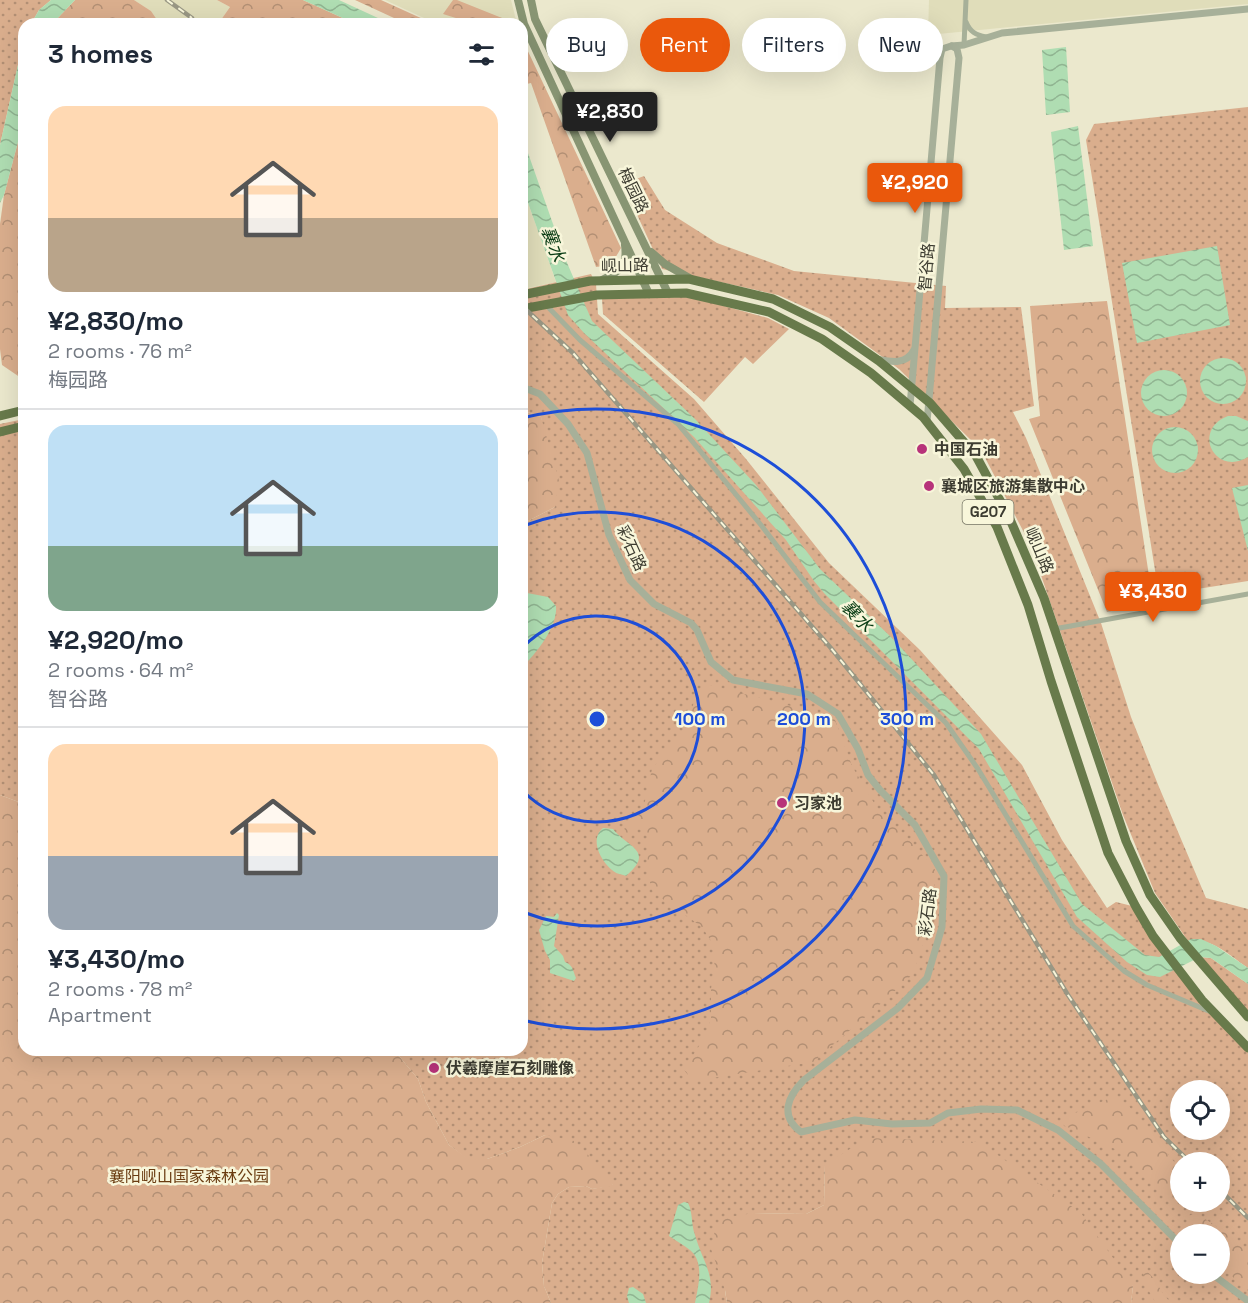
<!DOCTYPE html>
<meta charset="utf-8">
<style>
:root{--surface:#fff;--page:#f6f6f7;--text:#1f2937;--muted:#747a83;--line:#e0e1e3;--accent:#ea580c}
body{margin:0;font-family:"Space Grotesk","Noto Sans SC",sans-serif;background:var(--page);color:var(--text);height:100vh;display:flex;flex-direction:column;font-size:22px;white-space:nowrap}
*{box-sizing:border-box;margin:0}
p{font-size:20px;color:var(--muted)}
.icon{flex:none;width:33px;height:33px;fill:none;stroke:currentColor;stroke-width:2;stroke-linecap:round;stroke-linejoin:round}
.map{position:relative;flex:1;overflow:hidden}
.panel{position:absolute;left:18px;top:18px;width:510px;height:1038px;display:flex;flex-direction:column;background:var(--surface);border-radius:18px;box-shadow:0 6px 24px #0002}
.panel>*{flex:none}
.hud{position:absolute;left:546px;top:18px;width:570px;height:54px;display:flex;gap:12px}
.fabs{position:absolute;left:1170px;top:1080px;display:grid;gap:12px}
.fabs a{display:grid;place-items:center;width:60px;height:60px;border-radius:50%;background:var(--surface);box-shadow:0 6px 24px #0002;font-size:30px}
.price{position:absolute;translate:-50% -51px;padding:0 14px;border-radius:6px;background:var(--accent);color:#fff;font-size:20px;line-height:39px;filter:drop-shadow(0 2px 3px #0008)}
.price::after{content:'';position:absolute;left:50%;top:36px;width:18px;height:14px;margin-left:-9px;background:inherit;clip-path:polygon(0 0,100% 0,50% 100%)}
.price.current{background:#222;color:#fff}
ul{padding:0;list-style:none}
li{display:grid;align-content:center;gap:12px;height:318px;padding:0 30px}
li+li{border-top:2px solid var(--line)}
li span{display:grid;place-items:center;height:186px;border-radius:18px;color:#555}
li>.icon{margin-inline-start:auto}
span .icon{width:108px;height:108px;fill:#fffc;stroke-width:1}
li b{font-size:26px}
h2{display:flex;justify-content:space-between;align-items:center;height:72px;padding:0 30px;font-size:26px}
.chip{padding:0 21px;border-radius:27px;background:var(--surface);box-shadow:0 6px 24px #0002;font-size:21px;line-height:54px}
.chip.current{background:var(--accent);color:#fff}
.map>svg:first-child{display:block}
.built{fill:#e0ddba}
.green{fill:url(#green-dots);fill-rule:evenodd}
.forest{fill:url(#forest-crowns)}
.water{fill:url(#water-waves)}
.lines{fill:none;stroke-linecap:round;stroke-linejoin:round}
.minor{stroke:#a7b099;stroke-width:5}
.tertiary{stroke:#a7b099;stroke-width:7}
.secondary{stroke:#889573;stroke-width:8}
.trunk{stroke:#687a4b;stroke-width:9}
.rail-casing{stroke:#999784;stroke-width:4.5}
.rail{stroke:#f8f6da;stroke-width:2;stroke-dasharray:7;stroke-linecap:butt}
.ring{fill:none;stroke:#1d4ed8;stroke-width:3}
.poi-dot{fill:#b7337a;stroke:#f8f6da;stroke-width:2}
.labels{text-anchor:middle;stroke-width:5;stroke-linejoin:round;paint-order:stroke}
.shield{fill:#f8f6da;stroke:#757464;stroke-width:1.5}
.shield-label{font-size:15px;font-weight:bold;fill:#3d3c31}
.street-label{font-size:16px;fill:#3d3c31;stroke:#f8f6da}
.poi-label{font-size:16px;font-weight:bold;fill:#3d3c31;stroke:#f8f6da;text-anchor:start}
.park-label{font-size:16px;fill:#6a3c11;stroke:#f8f6da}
.water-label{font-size:18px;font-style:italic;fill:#0a3d15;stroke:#f8f6da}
.centre{fill:#1d4ed8;stroke:#f8f6da;stroke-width:3}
.ring-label{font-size:18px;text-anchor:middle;font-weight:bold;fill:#1d4ed8;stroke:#f8f6da;stroke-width:5;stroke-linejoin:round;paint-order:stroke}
</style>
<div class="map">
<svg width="1248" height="1303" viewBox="0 0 1248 1303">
<defs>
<pattern id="green-dots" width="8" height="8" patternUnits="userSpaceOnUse" patternTransform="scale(1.5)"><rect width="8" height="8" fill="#daae8d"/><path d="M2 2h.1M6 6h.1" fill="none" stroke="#b28f74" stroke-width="1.8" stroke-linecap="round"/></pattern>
<pattern id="forest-crowns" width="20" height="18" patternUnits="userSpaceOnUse" patternTransform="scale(1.5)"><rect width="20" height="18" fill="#daae8d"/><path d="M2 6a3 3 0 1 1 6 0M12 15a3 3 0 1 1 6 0" fill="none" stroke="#b28f74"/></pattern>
<pattern id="water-waves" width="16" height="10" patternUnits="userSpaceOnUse" patternTransform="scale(1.5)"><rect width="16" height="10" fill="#afddb2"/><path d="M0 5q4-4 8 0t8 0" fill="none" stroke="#90b491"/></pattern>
</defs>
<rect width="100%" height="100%" fill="#ebe8cd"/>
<!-- built -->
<g class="built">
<path d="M134,0H217L230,7L218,24H160L151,11Z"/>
<path d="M385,0H511L517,24H437Z"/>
<path d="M929,0H1248V4L928,35Z"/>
<path d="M522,186L556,282L523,289L522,324Z"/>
</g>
<!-- green -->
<g class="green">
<path d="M0,0H51L39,10L31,24H24V38L0,145Z"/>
<path d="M1248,107V581L1159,595L1086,140L1094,124Z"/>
<path d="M644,176L665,210L717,243L794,271L946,286L945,308L1021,307L1034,406L1013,412L1026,438L1101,623L1131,717L1159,787L1206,898L1248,909V968C1229,955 1212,937 1188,941L1155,893L1123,815L1031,546L981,450L899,369L829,318L778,295L662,269L623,184Z"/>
<path d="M591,274L596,284L598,314L694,399L746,459L829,563L920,650L1022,765L1062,840L1107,908L1116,902L1136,907L1166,953L1248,1048V1303H1131L1133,1286L825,1165L824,1205L806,1214L753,1213L725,1291L727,1303H551L544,1286L542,1263L552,1203L558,1194L569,1187L586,1186L592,1189L613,1185L545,1135L520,1147L487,1159H467L449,1145L426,1102L418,1079L394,1050H522V524L555,507L541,417L522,410V290ZM1180,1090H1220V1130H1180ZM1180,1162H1220V1202H1180ZM1180,1234H1220V1274H1180Z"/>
<path d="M688,296L768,318L789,329L753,364L745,357L704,402L603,314L602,299Z"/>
<path d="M24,419V804L0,795V424Z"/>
<path d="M1200,957L1211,958L1248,984V1017Z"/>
</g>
<!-- forest -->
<g class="forest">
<path d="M75,0H134L151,11L160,24H52Z"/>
<path d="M217,0H303L356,24H218L230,7Z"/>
<path d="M355,0H381L434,24H407Z"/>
<path d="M453,0H457L502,18L501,24H475L443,14Z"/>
<path d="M525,45L621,248C614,261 610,266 596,267L531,83L522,85V64L526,65Z"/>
<path d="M24,119V380L2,365L0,349V224L4,195Z"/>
<path d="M1107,301L1153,602L1107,612L1029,419L1040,416L1030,306Z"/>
<path d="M522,410L541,417L559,481L555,507L522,524Z"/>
<path d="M709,685L834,717L852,766L880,813L911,842L936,871L928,930L913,974L885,1000L813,1062L693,1081L684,1070L704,1038L711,1019V989L715,959L713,944L702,927L653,892L648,876L647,836L639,828L627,835L624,829L637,818L645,801L652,769L686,726L696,696Z"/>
<path d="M0,795L24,804V1050H394L418,1079L426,1102L449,1145L467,1158L487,1159L520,1147L545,1135L574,1141L590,1157L614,1186L592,1189L586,1186L569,1187L558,1194L552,1203L542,1263L544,1286L551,1303H0Z"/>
<path d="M1113,1097L1127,1104L1180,1169V1187L1173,1198L1166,1195L1115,1149L1063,1125L1068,1116Z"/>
<path d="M867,1138L979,1142L1081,1213L1133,1286L1131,1303H727L725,1290L711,1249L715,1230L724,1218L753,1213L806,1214L824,1205L825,1165Z"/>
<path d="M1196,1213L1225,1232L1248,1251V1291L1220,1265V1234H1199L1188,1216Z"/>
<path d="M1142,1269C1156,1274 1159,1293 1172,1303H1156L1147,1288Z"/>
</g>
<!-- water -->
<g class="water">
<path d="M51,0H75L52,24H31L39,10Z"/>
<path d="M303,0H339L391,24H356Z"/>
<path d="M24,38V119L4,195L0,203V145Z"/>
<path d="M1066,47L1070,112L1046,115L1042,50Z"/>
<path d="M1078,126L1093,246L1064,250L1051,132Z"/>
<path d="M522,136L565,258L592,321L695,419L756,485L820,569L892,638L981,734L1082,904L1145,955L1159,957L1191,939H1201L1216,946L1248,968V984L1211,958L1200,957L1160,977L1147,975L1127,962L1077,917L979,749L824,593L814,581L786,540L694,437L584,333L568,315L522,186Z"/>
<path d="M1217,246L1230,325L1137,343L1122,263Z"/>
<circle cx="1223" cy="381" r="23"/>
<circle cx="1164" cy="393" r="23"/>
<path d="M1228,416H1236L1248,421V457C1215,477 1191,430 1228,416Z"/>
<circle cx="1175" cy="450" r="23"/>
<path d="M1248,485V551L1232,488Z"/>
<path d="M522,592L548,597L556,606C558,626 536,654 522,667Z"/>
<path d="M603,828L613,829C627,847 656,851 626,876C621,874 616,874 612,870C601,861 589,839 603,828Z"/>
<path d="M557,913L559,915L554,946L563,956L565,962C573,965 573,971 576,978L574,981L550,973V960L545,951L539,930L546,916L554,917Z"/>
<path d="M684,1202L688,1203C693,1212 691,1225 695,1235C702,1261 716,1274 709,1303H695C698,1287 705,1262 690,1250C684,1245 676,1241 669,1236L678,1205Z"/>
<path d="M633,1287L643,1294L646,1303H629L627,1296L629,1288Z"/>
</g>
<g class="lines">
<!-- minor -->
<g class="minor">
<path d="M966,22C970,32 976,35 986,37"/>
<path d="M964,45L966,0"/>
<path d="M546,305L580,340L678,424L761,525L820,602L946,723L978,769L1073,926L1124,971L1147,985L1211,1012"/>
<path d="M1054,629L1248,594"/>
</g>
<!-- tertiary -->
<g class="tertiary">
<path d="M877,359C892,362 906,365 914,350"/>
<path d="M522,387L540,394L568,424L587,453L609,535L630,580L654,604L691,623L697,630L711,662L733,680L807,694L838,714L858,749L868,775L880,790L915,825L944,876L942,927L927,978L898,1008L804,1080C788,1096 779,1116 801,1132L855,1120L892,1124L930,1123L948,1113L981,1109L1017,1110L1058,1130L1101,1164L1180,1244"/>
<path d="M910,406L940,58L942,49L951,46L964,45L1002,33L1248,9"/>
<path d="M927,422L959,58L957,49L952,46"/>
<path d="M1212,1274L1248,1301"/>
</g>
<!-- secondary -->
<g class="secondary">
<path d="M518,0L524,24L649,294"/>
<path d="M531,0L535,19L668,293"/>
<path d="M651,252L665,264L691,279"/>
<path d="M602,280C620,271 628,267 625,245"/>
</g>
<!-- trunk -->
<g class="trunk">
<path d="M522,295L590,281L689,279L773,299L830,327L879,361L930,403L976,456L1009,517L1044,598L1126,841L1150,895L1180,938L1248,1017"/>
<path d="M522,309L597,295L686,293L769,312L822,339L871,373L923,417L964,469L997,527L1028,605L1051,681L1108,853L1136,907L1153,936L1202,1000L1248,1048"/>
<path d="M0,416L24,410"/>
<path d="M0,432L24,426"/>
</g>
<!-- rail casing -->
<g class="rail-casing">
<g id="rail">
<path d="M167,0L192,18"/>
<path d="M522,306L573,353L830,647L934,775L1068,995L1164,1137L1190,1162"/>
<path d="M1220,1190L1248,1218"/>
</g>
</g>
<!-- rail -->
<use href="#rail" class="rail"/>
</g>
<!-- distance rings -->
<g class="ring">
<path d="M522 648A103 103 0 1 1 522 790"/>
<path d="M523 526A207 207 0 1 1 523 912"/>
<path d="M522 418A310 310 0 1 1 522 1020"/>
</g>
<!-- markers -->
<g class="poi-dot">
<circle cx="922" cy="449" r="6"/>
<circle cx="929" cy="486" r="6"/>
<circle cx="782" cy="803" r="6"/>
<circle cx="434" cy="1068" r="6"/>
</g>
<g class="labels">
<!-- shield labels -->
<rect class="shield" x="962.5" y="500" width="51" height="24" rx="4.5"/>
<g class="shield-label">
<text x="988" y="517">G207</text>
</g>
<!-- street labels -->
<g class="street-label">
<text transform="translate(634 190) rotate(64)" y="6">梅园路</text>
<text transform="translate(625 265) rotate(-1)" y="6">岘山路</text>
<text transform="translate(926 267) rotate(-85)" y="6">智谷路</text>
<text transform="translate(632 548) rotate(65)" y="6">彩石路</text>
<text transform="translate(1040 550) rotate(67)" y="6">岘山路</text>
<text transform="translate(927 912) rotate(-83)" y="6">彩石路</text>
</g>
<!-- poi labels -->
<g class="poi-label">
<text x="934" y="455">中国石油</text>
<text x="941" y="492">襄城区旅游集散中心</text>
<text x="794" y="809">习家池</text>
<text x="446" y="1074">伏羲摩崖石刻雕像</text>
</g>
<!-- park labels -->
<g class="park-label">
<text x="189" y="1182">襄阳岘山国家森林公园</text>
</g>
<!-- water labels -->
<g class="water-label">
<text transform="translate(553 244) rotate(69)" y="6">襄水</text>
<text transform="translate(857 616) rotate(46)" y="6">襄水</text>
</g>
</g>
<circle cx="597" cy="719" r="9" class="centre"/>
<g class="ring-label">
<text x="700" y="725">100 m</text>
<text x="804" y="725">200 m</text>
<text x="907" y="725">300 m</text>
</g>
</svg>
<div class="fabs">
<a><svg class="icon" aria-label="locate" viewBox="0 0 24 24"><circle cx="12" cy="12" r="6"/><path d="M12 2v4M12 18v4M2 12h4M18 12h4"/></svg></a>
<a>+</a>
<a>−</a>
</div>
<b class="price current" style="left:610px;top:143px">¥2,830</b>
<b class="price" style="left:915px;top:214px">¥2,920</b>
<b class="price" style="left:1153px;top:623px">¥3,430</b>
<div class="hud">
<a class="chip">Buy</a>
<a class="chip current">Rent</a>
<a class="chip">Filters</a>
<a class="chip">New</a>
</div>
<section class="panel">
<h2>3 homes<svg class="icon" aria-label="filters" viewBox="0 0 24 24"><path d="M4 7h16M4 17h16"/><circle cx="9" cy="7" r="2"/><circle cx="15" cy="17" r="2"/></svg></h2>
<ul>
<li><span style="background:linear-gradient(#ffd9b3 60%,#b9a48a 0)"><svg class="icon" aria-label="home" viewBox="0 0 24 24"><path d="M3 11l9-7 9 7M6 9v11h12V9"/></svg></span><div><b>¥2,830/mo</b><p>2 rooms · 76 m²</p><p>梅园路</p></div></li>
<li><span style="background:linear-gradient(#bfe0f5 65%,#7fa58c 0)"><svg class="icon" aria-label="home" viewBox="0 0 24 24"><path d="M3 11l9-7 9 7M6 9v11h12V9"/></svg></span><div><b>¥2,920/mo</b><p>2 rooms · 64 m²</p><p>智谷路</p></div></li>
<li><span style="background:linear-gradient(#ffd9b3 60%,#9aa5b1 0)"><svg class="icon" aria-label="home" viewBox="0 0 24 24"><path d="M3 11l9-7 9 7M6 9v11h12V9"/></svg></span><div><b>¥3,430/mo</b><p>2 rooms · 78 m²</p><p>Apartment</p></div></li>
</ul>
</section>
</div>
